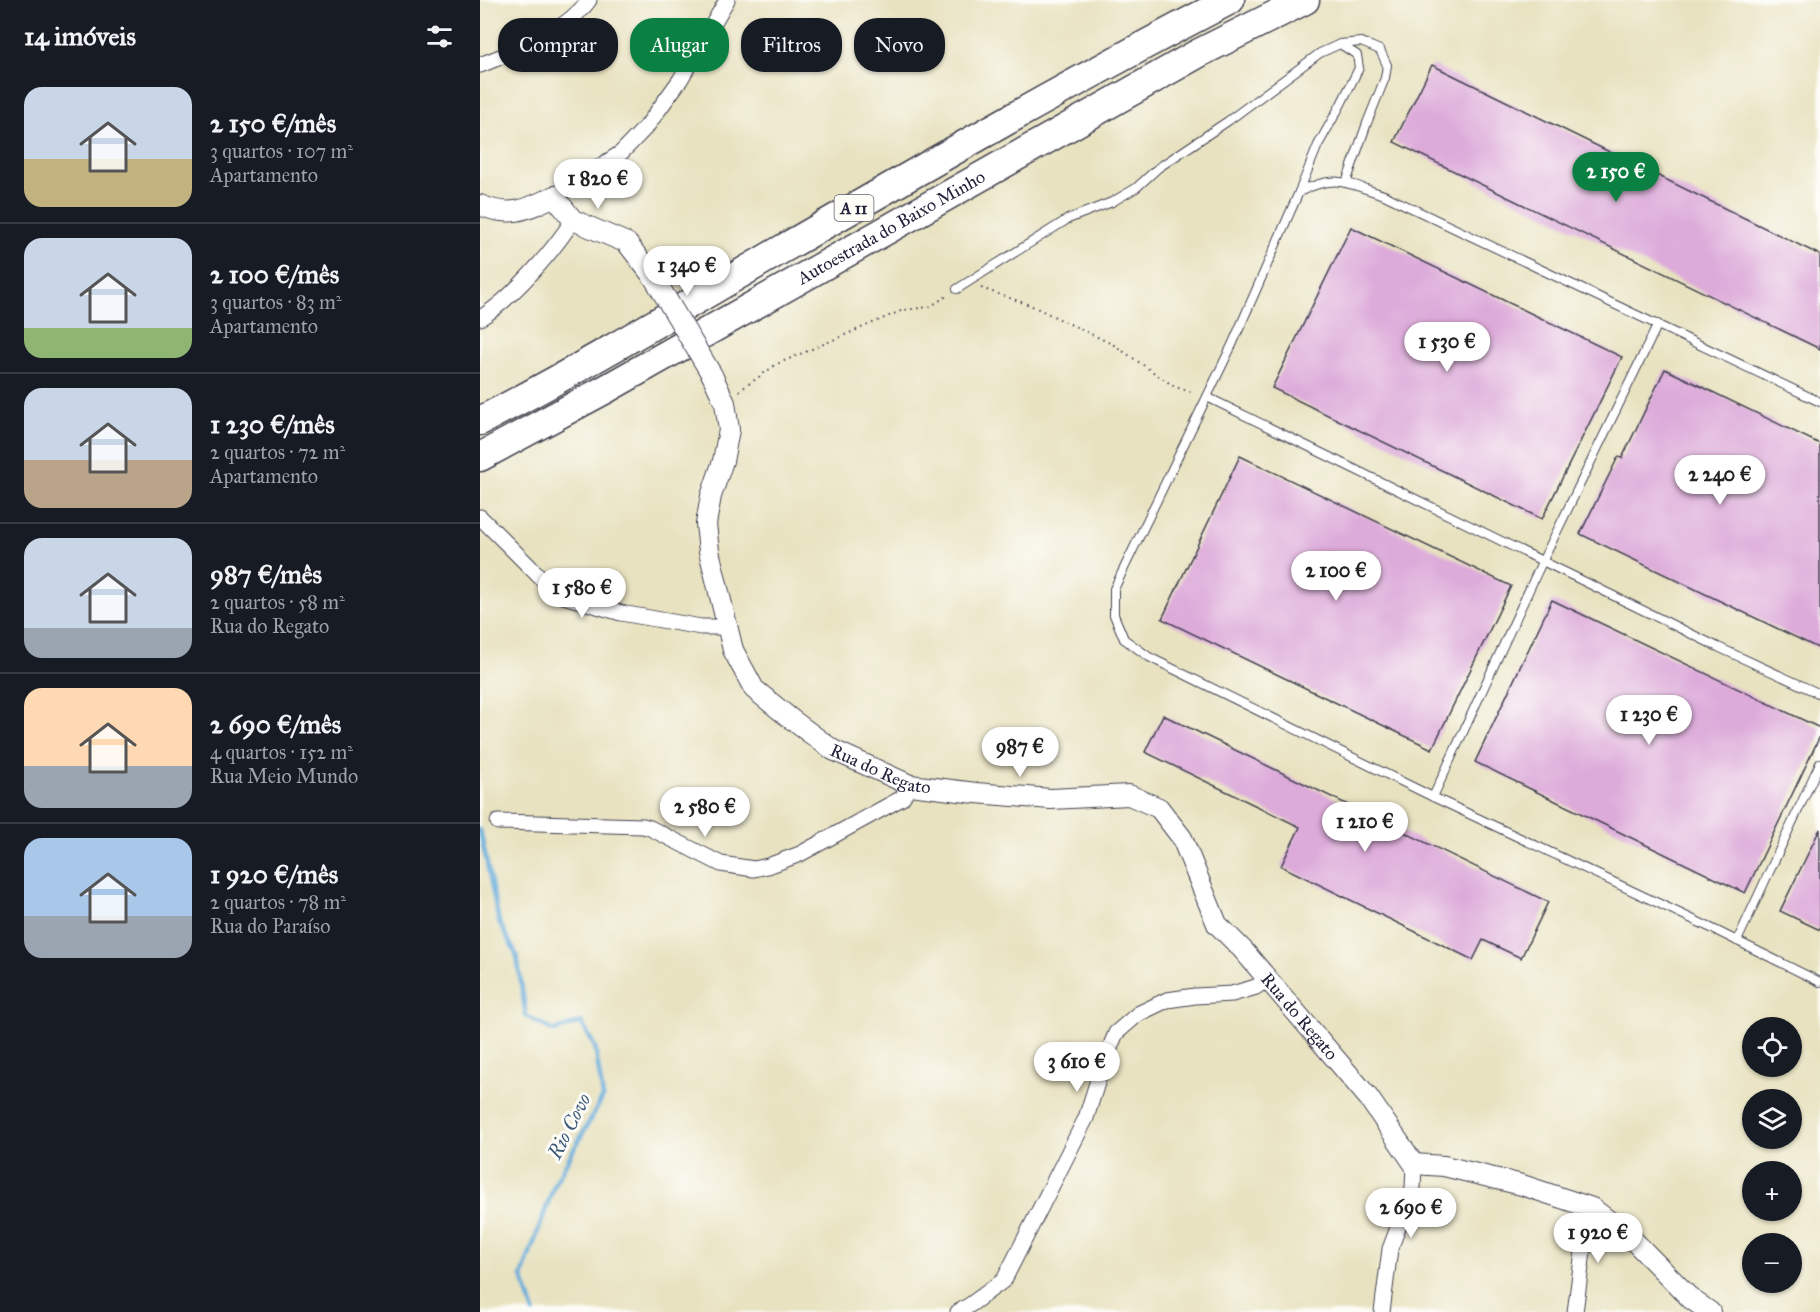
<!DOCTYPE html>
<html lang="pt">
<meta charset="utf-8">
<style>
:root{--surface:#171b24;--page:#20242c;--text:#f1f3f6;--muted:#9ea1a6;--line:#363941;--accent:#0b8043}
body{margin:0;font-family:"IM FELL Great Primer",serif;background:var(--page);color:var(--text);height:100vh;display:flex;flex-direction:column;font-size:22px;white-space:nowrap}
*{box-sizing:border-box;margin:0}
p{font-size:20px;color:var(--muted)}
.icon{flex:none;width:33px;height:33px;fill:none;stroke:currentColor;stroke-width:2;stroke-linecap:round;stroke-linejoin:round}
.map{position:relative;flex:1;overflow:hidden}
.side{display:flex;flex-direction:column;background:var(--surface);width:480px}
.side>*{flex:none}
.banner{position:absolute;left:18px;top:18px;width:570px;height:54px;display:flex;gap:12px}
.controls{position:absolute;left:1262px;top:1017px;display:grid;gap:12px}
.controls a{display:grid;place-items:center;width:60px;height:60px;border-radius:50%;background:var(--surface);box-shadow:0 2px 4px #0004;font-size:30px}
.price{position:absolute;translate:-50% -51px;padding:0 14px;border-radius:21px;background:#fff;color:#222;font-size:20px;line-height:39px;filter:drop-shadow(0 2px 3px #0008)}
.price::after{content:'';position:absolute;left:50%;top:36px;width:18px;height:14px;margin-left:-9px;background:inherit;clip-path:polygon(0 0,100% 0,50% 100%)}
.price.selected{background:var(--accent);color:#fff}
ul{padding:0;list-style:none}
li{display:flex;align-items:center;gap:18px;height:150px;padding:0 24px}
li+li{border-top:2px solid var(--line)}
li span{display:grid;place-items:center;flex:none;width:168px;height:120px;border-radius:18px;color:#555}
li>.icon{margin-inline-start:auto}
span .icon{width:72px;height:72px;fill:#fffc;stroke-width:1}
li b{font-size:26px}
h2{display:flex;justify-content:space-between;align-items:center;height:72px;padding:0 24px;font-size:26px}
.tag{padding:0 21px;border-radius:24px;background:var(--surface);box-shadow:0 2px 4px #0004;font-size:21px;line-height:54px}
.tag.selected{background:var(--accent);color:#fff}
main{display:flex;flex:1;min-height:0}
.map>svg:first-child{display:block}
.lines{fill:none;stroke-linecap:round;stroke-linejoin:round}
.stream{stroke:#64acdb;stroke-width:4.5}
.building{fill:#ddabda}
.service-casing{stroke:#403f4f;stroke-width:10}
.minor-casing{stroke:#403f4f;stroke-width:17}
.tertiary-casing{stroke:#403f4f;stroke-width:22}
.motorway-casing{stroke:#403f4f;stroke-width:31}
.path{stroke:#403f4f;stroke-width:2;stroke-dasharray:1.5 4.5;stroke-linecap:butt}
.service{stroke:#fff;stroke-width:8}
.minor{stroke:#fff;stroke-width:15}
.tertiary{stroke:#fff;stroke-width:20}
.motorway{stroke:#fff;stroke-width:28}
.tertiary-bridge-casing{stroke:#403f4f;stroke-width:22;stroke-linecap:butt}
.tertiary-bridge{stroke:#fff;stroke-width:20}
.labels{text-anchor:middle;stroke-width:6;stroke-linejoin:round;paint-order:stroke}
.shield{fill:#fdfcf7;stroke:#646373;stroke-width:1.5}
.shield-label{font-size:16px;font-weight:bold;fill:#22223b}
.street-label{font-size:18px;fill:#22223b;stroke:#fdfcf7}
.water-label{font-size:20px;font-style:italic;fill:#3c597b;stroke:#fdfcf7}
</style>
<main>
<section class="side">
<h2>14 imóveis<svg class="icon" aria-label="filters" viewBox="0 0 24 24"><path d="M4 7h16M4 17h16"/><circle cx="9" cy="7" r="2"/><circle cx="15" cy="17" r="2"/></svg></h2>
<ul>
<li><span style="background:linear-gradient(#c9d6e8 60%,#c2b280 0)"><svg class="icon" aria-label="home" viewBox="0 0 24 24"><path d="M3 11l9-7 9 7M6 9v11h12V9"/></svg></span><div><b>2 150 €/mês</b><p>3 quartos · 107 m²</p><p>Apartamento</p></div></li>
<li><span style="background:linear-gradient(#c9d6e8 75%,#8fb573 0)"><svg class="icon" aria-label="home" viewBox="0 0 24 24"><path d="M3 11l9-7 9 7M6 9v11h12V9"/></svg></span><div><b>2 100 €/mês</b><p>3 quartos · 83 m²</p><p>Apartamento</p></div></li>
<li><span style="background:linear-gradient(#c9d6e8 60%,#b9a48a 0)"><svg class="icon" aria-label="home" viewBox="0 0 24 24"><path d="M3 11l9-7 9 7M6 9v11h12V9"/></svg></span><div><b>1 230 €/mês</b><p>2 quartos · 72 m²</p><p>Apartamento</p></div></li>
<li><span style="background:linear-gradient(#c9d6e8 75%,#9aa5b1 0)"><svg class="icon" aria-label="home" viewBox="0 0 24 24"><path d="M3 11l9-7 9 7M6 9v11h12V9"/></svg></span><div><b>987 €/mês</b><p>2 quartos · 58 m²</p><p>Rua do Regato</p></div></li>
<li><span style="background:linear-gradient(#ffd9b3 65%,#9aa5b1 0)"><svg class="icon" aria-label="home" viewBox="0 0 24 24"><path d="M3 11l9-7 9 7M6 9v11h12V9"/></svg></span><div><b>2 690 €/mês</b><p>4 quartos · 152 m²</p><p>Rua Meio Mundo</p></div></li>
<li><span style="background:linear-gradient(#a9c7e8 65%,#9aa5b1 0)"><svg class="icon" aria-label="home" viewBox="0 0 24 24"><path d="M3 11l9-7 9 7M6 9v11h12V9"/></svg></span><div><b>1 920 €/mês</b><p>2 quartos · 78 m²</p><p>Rua do Paraíso</p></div></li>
</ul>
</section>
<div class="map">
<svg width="1340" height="1312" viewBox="0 0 1340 1312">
<rect width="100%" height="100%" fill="#fdfcf7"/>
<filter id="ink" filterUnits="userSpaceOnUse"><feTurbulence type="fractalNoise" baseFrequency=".0167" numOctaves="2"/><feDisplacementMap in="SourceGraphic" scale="12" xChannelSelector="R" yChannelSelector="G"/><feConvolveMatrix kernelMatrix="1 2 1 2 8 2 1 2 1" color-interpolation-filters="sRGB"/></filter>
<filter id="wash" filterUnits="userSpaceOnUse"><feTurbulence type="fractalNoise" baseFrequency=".008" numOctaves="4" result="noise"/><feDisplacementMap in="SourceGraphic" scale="24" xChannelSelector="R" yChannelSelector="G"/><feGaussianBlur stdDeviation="1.35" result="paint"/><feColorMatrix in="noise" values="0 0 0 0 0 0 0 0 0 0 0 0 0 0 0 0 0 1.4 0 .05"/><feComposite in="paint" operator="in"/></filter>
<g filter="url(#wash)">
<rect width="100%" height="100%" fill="#e8e2c0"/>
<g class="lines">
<!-- stream -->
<path class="stream" d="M0,830L19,922L37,956L46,1016L74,1031L101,1022L115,1047L123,1097L75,1183L42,1276L54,1312"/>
</g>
<g id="blocks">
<!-- building -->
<g class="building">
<path d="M952,65L1340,255V349L914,142Z"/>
<path d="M871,227L1142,357L1062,519L792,388Z"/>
<path d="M1185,369L1340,444V649L1100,534L1138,457L1142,458Z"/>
<path d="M760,456L1031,586L952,749L682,619Z"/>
<path d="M1072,600L1340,728V736L1265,893L995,762Z"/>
<path d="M683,715L1068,902L1041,958L1003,940L993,960L801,866L820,827L665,752Z"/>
<path d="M1340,829V930L1300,911Z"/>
</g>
</g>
</g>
<g filter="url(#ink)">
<use href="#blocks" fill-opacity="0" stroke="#403f4f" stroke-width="1.5"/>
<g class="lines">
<!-- service casing -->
<g class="service-casing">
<g id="service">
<path d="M819,192L838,145L860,106L879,68L877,55L860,44"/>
<path d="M477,289L588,219L632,202L656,188L678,168L748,121L840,53L860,44L881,42L900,50L907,65L905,78L887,123L866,183"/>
<path d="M727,397L1238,647L1340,694"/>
<path d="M1340,402L904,195C866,183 856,173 819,192L752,345L634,589V615L644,639L669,657L953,797L1231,928L1340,982"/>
<path d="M953,797L1062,562L1178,324"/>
<path d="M1257,941L1340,763"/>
</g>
</g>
<!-- minor casing -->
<g class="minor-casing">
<g id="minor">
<path d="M0,65C36,51 86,32 109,0"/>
<path d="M74,196L141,153L167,126L200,80L247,0"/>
<path d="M0,318C31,300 74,250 93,220"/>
<path d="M0,517L77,594L141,613L221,627H248"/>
<path d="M18,822L163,826L170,828L241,864L274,869L288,866L320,854L422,798L430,785"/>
<path d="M478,1312L490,1305L524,1280L606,1118L622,1067L636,1033L658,1014L687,1000L715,996L752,994L776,987L787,979"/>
<path d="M902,1312L910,1249L933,1188L934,1164"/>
<path d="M1095,1312L1106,1229L1112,1208"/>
</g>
</g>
<!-- tertiary casing -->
<g class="tertiary-casing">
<g id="tertiary">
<path d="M0,205C30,218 46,210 74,196L93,220L147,243"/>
<path id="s1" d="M232,375L245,403L249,430L243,461L231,496L226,524L229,551L253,650L274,689L311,719L353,750L430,785L496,793L571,799L649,795L679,808L702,838L737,924L763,950L888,1097L934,1164L964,1166L1042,1185L1112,1208L1151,1238L1211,1299L1230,1312"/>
</g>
</g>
<!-- motorway casing -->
<g class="motorway-casing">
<g id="motorway">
<path d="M0,421C102,368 200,309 299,251C448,165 597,79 750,0"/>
<path id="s2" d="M0,457L126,389L719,53L825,0"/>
</g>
</g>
<!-- path -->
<g class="path">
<path d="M501,288L550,305L634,345L695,387L715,393"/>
<path d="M259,391L297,364L423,310L449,307L467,296"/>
</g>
<!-- service -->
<use href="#service" class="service"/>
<!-- minor -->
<use href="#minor" class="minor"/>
<!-- tertiary -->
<use href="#tertiary" class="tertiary"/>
<!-- motorway -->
<use href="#motorway" class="motorway"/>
<!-- tertiary-bridge casing -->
<g class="tertiary-bridge-casing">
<path id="tertiary-bridge" d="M147,243L174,278L232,375"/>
</g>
<!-- tertiary-bridge -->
<use href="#tertiary-bridge" class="tertiary-bridge"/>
</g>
</g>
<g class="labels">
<!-- shield labels -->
<rect class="shield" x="354.5" y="195" width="39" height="26" rx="4.5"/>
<g class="shield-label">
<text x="374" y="214">A 11</text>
</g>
<!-- street labels -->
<g class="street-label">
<text dy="6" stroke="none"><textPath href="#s2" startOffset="471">Autoestrada do Baixo Minho</textPath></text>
<text dy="6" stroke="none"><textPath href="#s1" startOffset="480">Rua do Regato</textPath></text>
<text dy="6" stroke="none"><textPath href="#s1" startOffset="1020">Rua do Regato</textPath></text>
</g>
<!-- water labels -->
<g class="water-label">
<text transform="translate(89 1126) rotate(-63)" y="7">Rio Covo</text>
</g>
</g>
</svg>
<div class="controls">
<a><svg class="icon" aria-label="locate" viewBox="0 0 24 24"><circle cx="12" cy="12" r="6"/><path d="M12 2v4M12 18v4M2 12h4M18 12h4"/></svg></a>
<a><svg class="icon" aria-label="layers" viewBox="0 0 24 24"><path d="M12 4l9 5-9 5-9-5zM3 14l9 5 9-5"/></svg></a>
<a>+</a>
<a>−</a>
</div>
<b class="price selected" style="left:1136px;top:203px">2 150 €</b>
<b class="price" style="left:118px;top:210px">1 820 €</b>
<b class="price" style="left:207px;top:297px">1 340 €</b>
<b class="price" style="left:967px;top:373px">1 530 €</b>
<b class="price" style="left:1240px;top:506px">2 240 €</b>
<b class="price" style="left:856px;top:602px">2 100 €</b>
<b class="price" style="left:102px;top:619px">1 580 €</b>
<b class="price" style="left:1169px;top:746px">1 230 €</b>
<b class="price" style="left:540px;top:778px">987 €</b>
<b class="price" style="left:225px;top:838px">2 580 €</b>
<b class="price" style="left:885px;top:853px">1 210 €</b>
<b class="price" style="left:597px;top:1093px">3 610 €</b>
<b class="price" style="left:931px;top:1239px">2 690 €</b>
<b class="price" style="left:1118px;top:1264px">1 920 €</b>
<div class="banner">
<a class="tag">Comprar</a>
<a class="tag selected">Alugar</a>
<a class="tag">Filtros</a>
<a class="tag">Novo</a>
</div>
</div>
</main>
